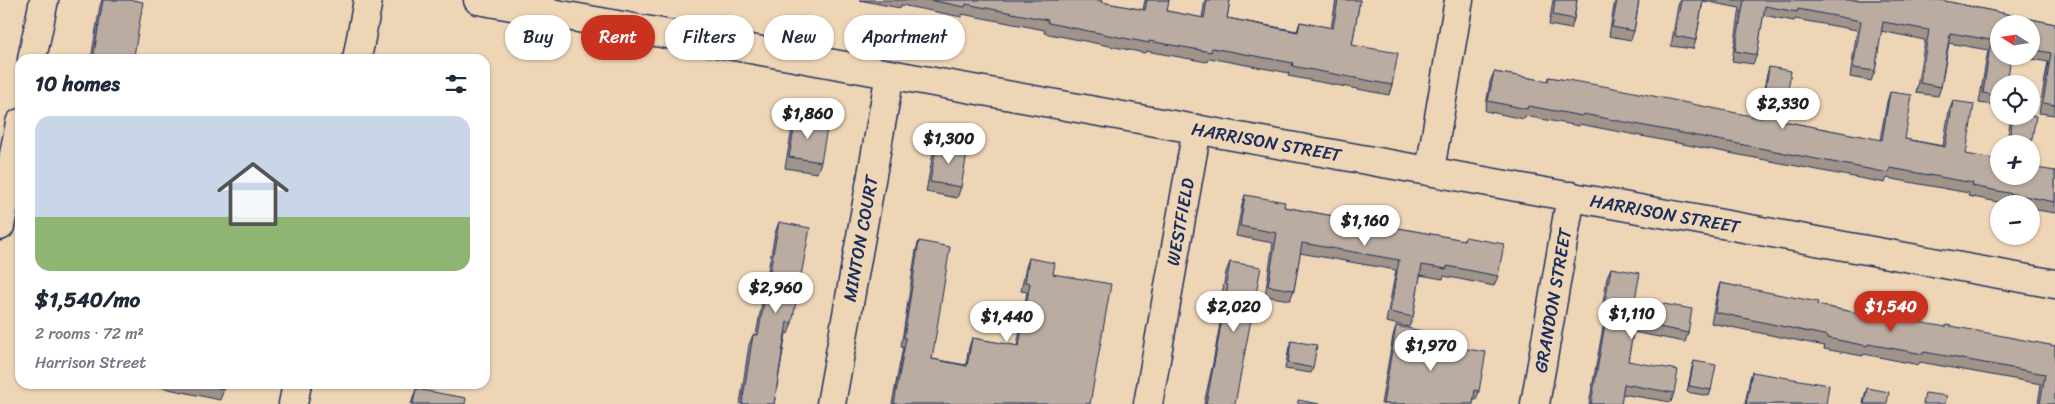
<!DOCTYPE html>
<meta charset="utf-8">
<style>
:root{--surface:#fff;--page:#f2f2f3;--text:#1f2937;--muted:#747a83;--line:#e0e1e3;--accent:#c8321e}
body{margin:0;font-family:Sriracha,sans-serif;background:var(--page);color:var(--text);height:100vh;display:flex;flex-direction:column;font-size:19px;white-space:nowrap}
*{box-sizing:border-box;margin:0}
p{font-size:16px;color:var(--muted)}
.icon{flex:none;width:28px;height:28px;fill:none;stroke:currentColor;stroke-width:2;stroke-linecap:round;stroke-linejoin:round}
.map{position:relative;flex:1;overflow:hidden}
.panel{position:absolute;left:15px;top:54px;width:475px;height:335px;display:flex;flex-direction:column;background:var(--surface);border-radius:15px;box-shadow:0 1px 4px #0004}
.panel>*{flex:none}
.banner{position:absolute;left:505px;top:15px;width:475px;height:45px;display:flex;gap:10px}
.needle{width:32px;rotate:282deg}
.fabs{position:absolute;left:1990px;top:15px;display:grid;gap:10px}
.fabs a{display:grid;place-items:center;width:50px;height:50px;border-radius:50%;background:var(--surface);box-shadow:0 1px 4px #0004;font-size:25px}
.price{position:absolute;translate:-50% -42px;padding:0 11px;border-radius:18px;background:#fff;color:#222;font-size:16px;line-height:32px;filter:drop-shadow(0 1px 2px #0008)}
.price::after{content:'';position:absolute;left:50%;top:30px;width:15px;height:11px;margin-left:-8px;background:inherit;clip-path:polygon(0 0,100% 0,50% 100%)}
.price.active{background:var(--accent);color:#fff}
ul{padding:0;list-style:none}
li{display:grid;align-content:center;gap:10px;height:265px;padding:0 20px}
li+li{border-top:1px solid var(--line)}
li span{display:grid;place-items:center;height:155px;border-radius:15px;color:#555}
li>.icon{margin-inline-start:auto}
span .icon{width:90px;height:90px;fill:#fffc;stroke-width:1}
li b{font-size:21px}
h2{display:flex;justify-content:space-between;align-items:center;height:60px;padding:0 20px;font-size:21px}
.chip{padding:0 18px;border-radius:22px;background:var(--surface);box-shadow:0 1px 4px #0004;font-size:18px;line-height:45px}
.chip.active{background:var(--accent);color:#fff}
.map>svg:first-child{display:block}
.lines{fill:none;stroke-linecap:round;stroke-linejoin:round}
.minor-casing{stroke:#1b2f5e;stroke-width:31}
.minor{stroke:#eed5b6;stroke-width:28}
.wall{fill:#a0948a;stroke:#1b2f5e}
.building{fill:#baaca0;stroke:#1b2f5e}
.labels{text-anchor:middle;stroke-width:5;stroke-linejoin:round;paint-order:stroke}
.street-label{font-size:18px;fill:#1b2f5e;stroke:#eed5b6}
</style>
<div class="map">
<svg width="2055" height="404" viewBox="0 0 2055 404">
<rect width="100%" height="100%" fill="#eed5b6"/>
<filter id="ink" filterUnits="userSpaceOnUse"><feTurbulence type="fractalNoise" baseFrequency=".02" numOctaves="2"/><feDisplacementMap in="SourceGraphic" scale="10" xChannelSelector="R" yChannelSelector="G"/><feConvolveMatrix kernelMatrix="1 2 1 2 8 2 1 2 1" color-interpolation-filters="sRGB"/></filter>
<g filter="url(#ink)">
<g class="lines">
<!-- minor casing -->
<g class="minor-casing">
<g id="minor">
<path id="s1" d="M478,0L2055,284"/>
<path d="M32,59L44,0"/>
<path d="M357,59L368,0"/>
<path d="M1430,170L1459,0"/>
<path d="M0,226L20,123"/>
<path d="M293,404L297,384"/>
<path id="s2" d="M831,404L890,74"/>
<path id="s3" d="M1148,404L1197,129"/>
<path id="s4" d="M1535,404L1571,196"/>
</g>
</g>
<!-- minor -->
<use href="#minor" class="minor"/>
</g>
<!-- wall -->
<g class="wall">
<path d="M102,0H133L134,56L140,59H91L100,6Z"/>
<path d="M859,0H1101V2L1143,10L1145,0H1169L1167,11L1202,18L1205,0H1230L1227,18L1297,31L1300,22L1331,28L1336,0H1360L1352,45L1392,85L1389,95L1288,76L1289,73L1209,58L1207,62L1146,51L1145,53L1044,33L1045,30L962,14V17L901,5L900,8Z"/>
<path d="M1553,0H1577L1574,19L1571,29L1549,25Z"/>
<path d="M1615,0H1639L1634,31L1631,40L1609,36Z"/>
<path d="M1679,0H1940L2055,24V115L2039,113L2048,62L2017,56H2031V24H1999V106L1979,103L1988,50L1949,43L1941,87L1938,96L1916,93L1925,40L1881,31L1875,71L1871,81L1850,77L1857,30L1795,19L1794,21L1763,15L1757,55L1753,64L1732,61L1740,8L1703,1L1696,40L1693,49L1671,46Z"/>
<path d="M1769,67L1783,121L1880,140L1887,102L1890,92L1905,139L1943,146L1949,111L1953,101L1966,154L1999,176L2055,171V213L2031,209V204H2008L1968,196L1969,193L1887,178L1885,183L1579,124V126L1525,116L1524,119L1485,111L1490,82L1494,72L1547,81L1549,77L1759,118L1766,78Z"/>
<path d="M2013,116H2031V144H2007L2010,122Z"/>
<path d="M796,118L821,162L817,173L785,168L792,129Z"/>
<path d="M937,142L961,187L957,198L926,192L933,153Z"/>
<path d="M1245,195L1284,207L1463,240L1465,237L1498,276L1494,286L1444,276L1443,279L1420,275L1413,317L1409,327L1386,322L1396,270L1300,253L1294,290L1290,300L1265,296L1273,243L1236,236L1242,205Z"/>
<path d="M779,222L792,323L788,334L786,333L774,404H740L749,345L753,335H756L775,233Z"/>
<path d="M919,241L932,359L966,365L969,347L972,338L1017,346L1027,292L1021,291L1026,267L1029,258L1053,274L1090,404H892L903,347H901L916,250Z"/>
<path d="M1230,262L1235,404H1204L1213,363L1225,295L1222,294L1226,272Z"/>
<path d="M1611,268L1635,299L1688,333L1685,342L1633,332L1628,361L1674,393L1671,402L1622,394L1621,404H1589L1605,317L1601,316L1607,277Z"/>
<path d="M1720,283L1817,305L1888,319L2055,346V404H2038L2041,384L1920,362L1919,365L1864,354L1863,356L1824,349L1825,346L1711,323L1717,293Z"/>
<path d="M1396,326L1479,391L1476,400H1473V404H1381L1393,336Z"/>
<path d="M1291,341L1313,368L1311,373L1285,369L1289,347Z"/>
<path d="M1694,361L1711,390L1709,396L1687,392L1692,367Z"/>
<path d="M1752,372L1826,404H1745L1750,378Z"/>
<path d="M54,384H71L70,386Z"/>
<path d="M125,384H225L224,389L220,400L150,385L149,389Z"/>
<path d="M1867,388L1887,404H1863L1865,394Z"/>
<path d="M416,389L465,404H411Z"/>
</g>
<!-- building -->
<g class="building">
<path d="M103,0H133L143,2L134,56L140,57V59H93Z"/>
<path d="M929,0H1101V2L1145,10L1147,0H1169L1167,11L1204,18L1207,0H1230L1227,18L1298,32L1300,22L1333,28L1338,0H1360L1352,45L1398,53L1392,85L1292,66L1293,63L1212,48L1211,52L1149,41V43L1048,23V20L966,4L965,7Z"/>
<path d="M1555,0H1577L1574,19L1553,15Z"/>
<path d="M1617,0H1639L1634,31L1612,27Z"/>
<path d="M1681,0H1703L1696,40L1675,36Z"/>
<path d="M1744,0H1940L2055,24V105L2043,103L2051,53L2031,49V24H1999V56H2011L2007,84H1999V96L1983,93L1991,40L1950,33L1941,87L1920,83L1929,30L1883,22L1875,71L1853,68L1861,21L1798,9L1797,12L1765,6L1757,55L1735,51Z"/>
<path d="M1769,67L1791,71L1783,121L1882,140L1890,92L1912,95L1905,139L1945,147L1953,101L1974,104L1966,154L1999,160V176H2031V167L2055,171V202L2034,198L1972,186L1973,183L1890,168L1889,173L1583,114L1582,116L1528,106L1527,109L1488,101L1494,72L1548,81L1549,77L1609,87L1761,118Z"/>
<path d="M2031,115L2036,116L2031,144H2009L2013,116H2031Z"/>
<path d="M796,118L828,123L821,162L789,157Z"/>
<path d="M937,142L968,148L961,187L930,182Z"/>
<path d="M1245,195L1285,202L1284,207L1464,240L1465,237L1504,244L1498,276L1447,266V269L1422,265L1413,317L1390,312L1399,260L1302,243L1294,290L1268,286L1277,233L1240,226Z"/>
<path d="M779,222L810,228L792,323L787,322L774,404H742L753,335H758Z"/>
<path d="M919,241L950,247L932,359L967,366L972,338L1019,346L1030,283L1025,282L1029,258L1055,263L1053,274L1111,284L1090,404H894L906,338H904Z"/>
<path d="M1230,262L1261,267L1235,404H1206L1216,353L1228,285L1226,284Z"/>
<path d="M1611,268L1640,273L1635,299L1692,309L1688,333L1635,322L1628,361L1678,370L1674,393L1624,384L1621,404H1591L1608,307H1604Z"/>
<path d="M1720,283L1818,302L1817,305L1889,319V317L1946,327V325L2055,346V404H2040L2045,374L1924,352L1923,354L1868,344L1867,346L1828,338V336L1715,312Z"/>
<path d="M1396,326L1422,331L1420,342L1486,352L1479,391L1475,390L1473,404H1383Z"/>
<path d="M1291,341L1317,345L1313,368L1288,363Z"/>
<path d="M1694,361L1716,365L1711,390L1689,386Z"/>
<path d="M1752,372L1829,385L1826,404H1746Z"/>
<path d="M199,384H225L224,389Z"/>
<path d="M1867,388L1889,392L1887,404H1864Z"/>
<path d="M416,389L466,398L465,404H413Z"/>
<path d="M1925,393L1947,396L1945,404H1923Z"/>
<path d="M1298,400L1319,404H1298Z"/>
</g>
</g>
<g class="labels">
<!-- street labels -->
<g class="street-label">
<text dy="6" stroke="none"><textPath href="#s1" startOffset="801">HARRISON STREET</textPath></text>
<text dy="6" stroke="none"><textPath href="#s1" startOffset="1206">HARRISON STREET</textPath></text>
<text dy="6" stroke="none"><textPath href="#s3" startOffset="185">WESTFIELD</textPath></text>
<text dy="6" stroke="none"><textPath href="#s2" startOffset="168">MINTON COURT</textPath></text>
<text dy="6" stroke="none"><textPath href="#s4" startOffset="105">GRANDON STREET</textPath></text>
</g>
</g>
</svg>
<div class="fabs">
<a><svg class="needle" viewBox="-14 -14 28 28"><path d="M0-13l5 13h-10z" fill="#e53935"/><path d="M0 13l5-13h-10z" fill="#747a83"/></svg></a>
<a><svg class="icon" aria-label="locate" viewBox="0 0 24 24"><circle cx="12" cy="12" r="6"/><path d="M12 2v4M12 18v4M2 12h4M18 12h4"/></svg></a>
<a>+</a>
<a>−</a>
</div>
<b class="price" style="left:1783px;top:130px">$2,330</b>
<b class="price" style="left:808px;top:140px">$1,860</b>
<b class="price" style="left:949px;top:165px">$1,300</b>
<b class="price" style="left:1365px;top:247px">$1,160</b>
<b class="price" style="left:776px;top:314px">$2,960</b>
<b class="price" style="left:1234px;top:333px">$2,020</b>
<b class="price active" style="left:1891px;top:333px">$1,540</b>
<b class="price" style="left:1632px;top:340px">$1,110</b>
<b class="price" style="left:1007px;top:343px">$1,440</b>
<b class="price" style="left:1431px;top:372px">$1,970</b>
<div class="banner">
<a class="chip">Buy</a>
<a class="chip active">Rent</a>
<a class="chip">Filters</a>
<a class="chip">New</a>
<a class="chip">Apartment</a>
</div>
<section class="panel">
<h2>10 homes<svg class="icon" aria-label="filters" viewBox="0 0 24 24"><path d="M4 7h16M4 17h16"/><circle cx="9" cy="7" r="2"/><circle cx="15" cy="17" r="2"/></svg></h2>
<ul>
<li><span style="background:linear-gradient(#c9d6e8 65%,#8fb573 0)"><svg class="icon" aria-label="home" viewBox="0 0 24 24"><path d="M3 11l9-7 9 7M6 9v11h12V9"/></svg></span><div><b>$1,540/mo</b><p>2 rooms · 72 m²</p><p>Harrison Street</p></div></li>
</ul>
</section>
</div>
